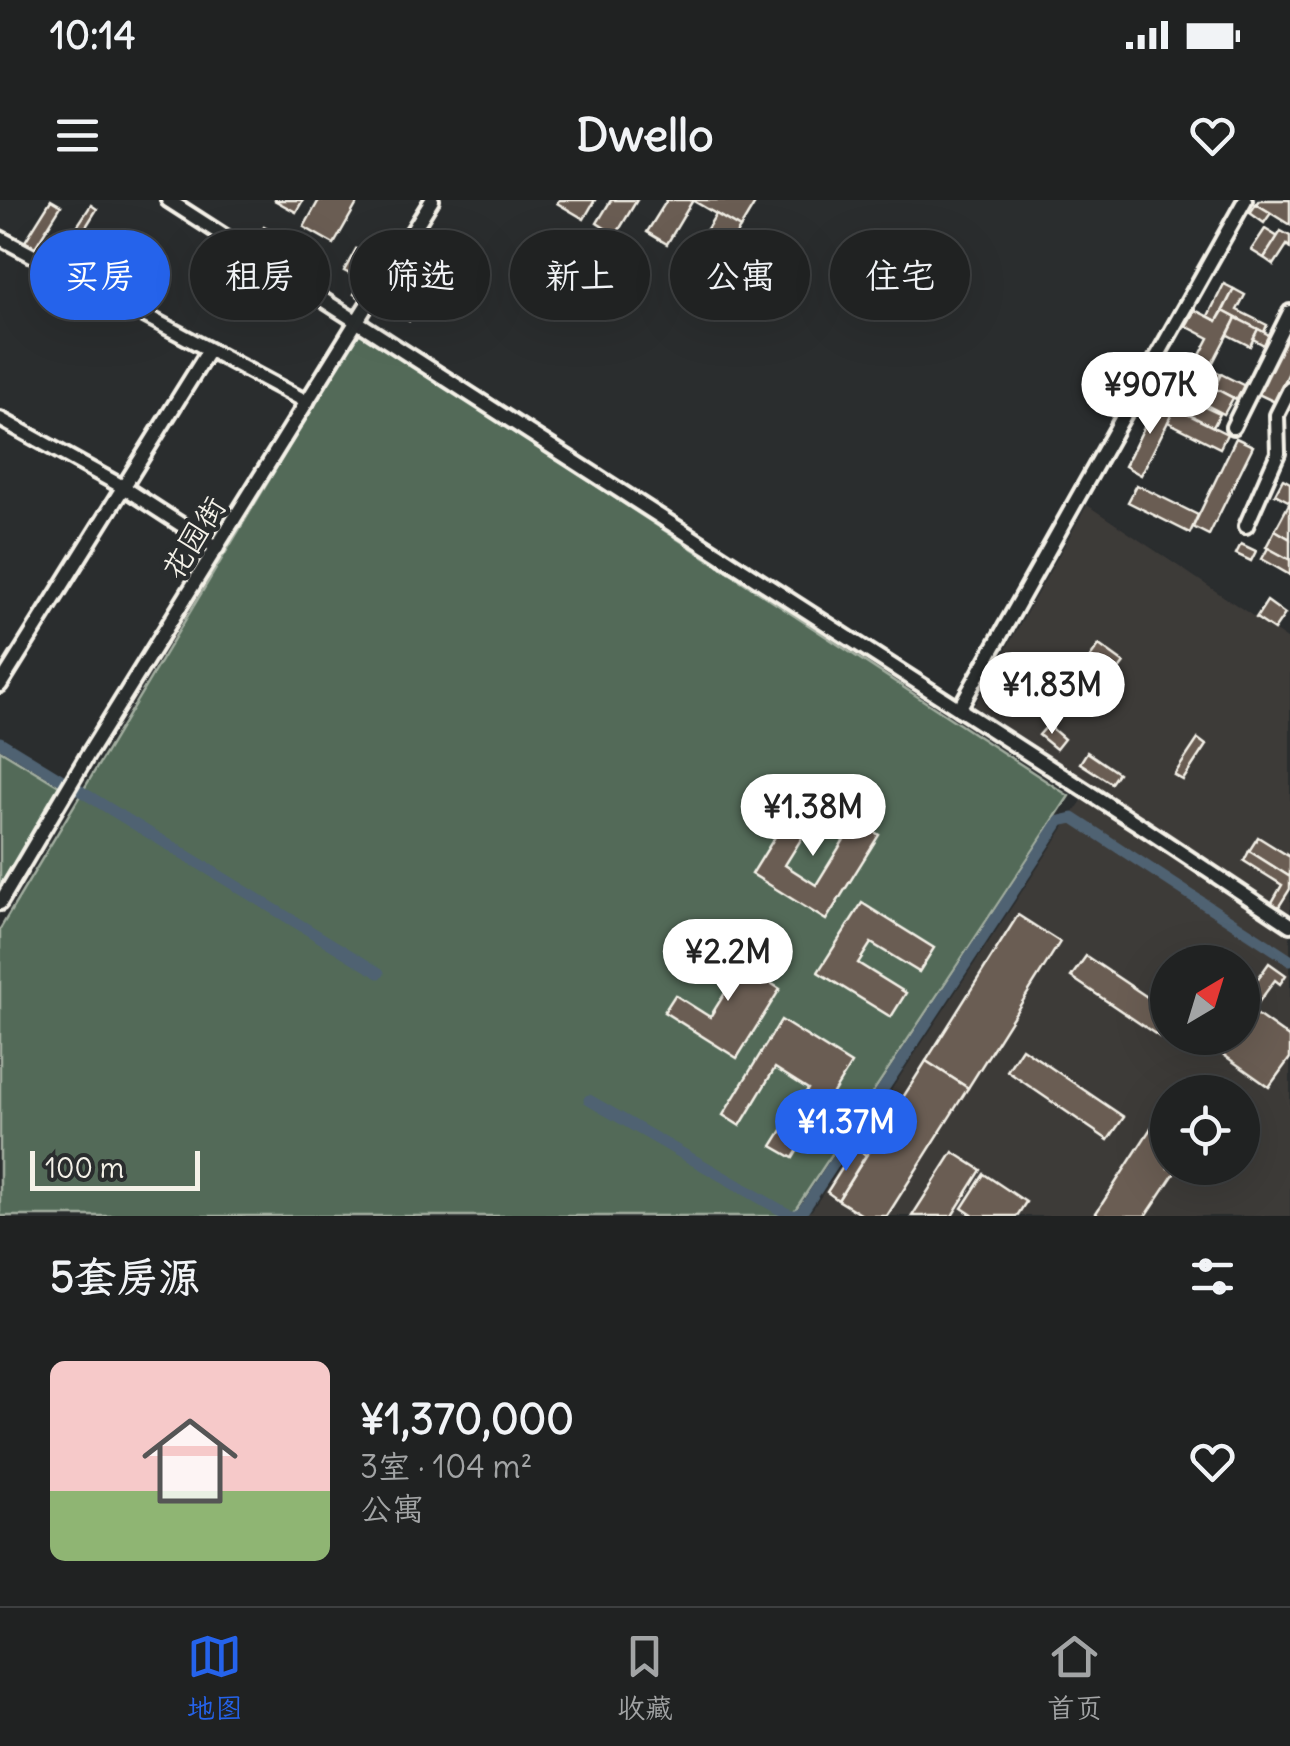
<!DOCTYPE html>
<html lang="zh">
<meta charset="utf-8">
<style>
:root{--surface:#202222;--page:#282a2a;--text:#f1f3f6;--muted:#a2a4a5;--line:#3d3f40;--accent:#2563eb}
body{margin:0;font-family:Delius,"LXGW WenKai TC",sans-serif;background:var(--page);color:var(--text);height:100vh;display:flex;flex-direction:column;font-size:38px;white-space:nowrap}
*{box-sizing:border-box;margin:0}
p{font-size:32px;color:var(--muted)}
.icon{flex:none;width:55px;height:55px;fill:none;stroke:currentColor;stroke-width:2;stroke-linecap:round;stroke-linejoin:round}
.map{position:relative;height:1016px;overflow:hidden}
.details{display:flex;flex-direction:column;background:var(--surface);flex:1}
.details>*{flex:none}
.top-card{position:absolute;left:30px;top:30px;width:1230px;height:90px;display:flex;gap:20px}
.needle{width:65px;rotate:38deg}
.controls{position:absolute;left:1150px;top:745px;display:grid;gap:20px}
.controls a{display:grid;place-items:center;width:110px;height:110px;border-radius:50%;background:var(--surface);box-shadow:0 10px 40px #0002,0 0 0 2px var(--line);font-size:50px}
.scale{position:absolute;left:30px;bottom:25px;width:170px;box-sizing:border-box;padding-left:10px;border:5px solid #f4f1e8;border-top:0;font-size:28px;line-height:35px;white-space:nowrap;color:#f4f1e8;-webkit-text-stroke:8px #2a2d2e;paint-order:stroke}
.price{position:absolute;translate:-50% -85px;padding:0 22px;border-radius:35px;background:#fff;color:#222;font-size:32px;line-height:65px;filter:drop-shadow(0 2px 5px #0008)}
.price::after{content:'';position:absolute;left:50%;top:60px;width:30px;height:22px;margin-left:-15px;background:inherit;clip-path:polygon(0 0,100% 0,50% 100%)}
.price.current{background:var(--accent);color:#fff}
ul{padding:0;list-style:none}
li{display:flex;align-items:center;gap:30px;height:250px;padding:0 50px}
li span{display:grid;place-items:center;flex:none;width:280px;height:200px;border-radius:15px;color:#555}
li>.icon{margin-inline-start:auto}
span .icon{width:120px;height:120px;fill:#fffc;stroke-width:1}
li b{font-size:42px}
h2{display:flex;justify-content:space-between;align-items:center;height:120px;padding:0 50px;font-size:42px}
.chip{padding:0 35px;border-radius:45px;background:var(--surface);box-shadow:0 10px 40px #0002,0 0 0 2px var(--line);font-size:35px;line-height:90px}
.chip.current{background:var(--accent);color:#fff}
.status{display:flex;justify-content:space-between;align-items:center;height:70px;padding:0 50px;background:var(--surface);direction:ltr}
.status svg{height:28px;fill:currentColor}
header{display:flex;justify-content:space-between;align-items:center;height:130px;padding:0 50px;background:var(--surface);font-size:45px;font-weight:800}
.tab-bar{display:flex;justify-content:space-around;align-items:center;height:140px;border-top:2px solid var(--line);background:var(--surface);font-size:28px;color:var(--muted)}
.tab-bar a{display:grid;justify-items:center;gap:5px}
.tab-bar .current{color:var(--accent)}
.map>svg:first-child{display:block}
.built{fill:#3e3b39;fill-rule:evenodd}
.green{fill:#526b59;stroke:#a3aea0;stroke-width:2.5}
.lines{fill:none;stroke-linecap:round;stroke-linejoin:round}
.canal{stroke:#4f6272;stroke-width:11}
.building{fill:#6b5d52;stroke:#f4f1e8;stroke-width:2.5}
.minor-casing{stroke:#f4f1e8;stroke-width:20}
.minor{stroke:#2a2d2e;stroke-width:12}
.labels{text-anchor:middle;stroke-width:9;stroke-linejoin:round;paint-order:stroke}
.street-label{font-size:30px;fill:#f4f1e8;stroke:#2a2d2e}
</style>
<div class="status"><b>10:14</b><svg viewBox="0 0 49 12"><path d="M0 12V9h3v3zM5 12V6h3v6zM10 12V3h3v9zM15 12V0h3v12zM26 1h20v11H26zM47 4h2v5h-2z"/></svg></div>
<header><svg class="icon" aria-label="menu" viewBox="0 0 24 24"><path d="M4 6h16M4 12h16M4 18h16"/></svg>Dwello<svg class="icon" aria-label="heart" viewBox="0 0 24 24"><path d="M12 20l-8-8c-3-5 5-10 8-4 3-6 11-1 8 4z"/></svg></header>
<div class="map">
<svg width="1290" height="1016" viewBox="0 0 1290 1016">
<rect width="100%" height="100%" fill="#2a2d2e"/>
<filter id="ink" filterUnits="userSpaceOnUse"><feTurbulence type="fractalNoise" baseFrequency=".01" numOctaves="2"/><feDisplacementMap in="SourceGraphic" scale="20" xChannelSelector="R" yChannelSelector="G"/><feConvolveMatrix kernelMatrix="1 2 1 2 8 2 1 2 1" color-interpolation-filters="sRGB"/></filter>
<g filter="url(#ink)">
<!-- built -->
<g class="built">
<path d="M1087,305L1290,441V713L974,506Z"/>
<path d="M1083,599L1290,736V1016H802L812,1010ZM1168,762H1242V838H1168ZM1168,892H1242V968H1168Z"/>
</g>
<!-- green -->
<g class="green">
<path d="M359,130L1069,596L791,1016H0V729Z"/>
<path d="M0,550L59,586L0,686Z"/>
</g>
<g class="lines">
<!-- canal -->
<g class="canal">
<path d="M0,542L379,773"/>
<path d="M589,900L786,1013L794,1016L802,1012L1060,621L1073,618L1290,760"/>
</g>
</g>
<!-- building -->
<g class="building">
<path d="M51,0L61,6L34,49L24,43Z"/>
<path d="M274,0H303L296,12Z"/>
<path d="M319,0H359L334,44L304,27Z"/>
<path d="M559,0H595L584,19L557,3Z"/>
<path d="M611,0H637L616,35L597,23Z"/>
<path d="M667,0H693L667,44L647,32Z"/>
<path d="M692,0H757L740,28Z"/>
<path d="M1259,0H1290V25L1256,4Z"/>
<path d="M1256,4L1271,13L1264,23L1250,13Z"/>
<path d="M91,5L97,9L79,38L72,34Z"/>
<path d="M716,14L740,28L713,73L689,59Z"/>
<path d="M264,27L301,49L294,60L257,39Z"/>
<path d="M1265,29L1278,37L1264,58L1251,50Z"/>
<path d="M1281,31L1290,36V48L1287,45L1274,65L1264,58Z"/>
<path d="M54,37L99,65L92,76L48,47Z"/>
<path d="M356,49L368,56L356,77L344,71Z"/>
<path d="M363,79L372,84L363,100L354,94Z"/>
<path d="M1224,84L1234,89L1217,121L1208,116Z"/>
<path d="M1234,89L1245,95L1237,110L1267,125L1264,132L1223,111Z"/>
<path d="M408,90L423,98L409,121L395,112Z"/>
<path d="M1195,110L1217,121L1223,111L1236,118L1210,168L1197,161L1209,138L1186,126Z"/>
<path d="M1236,118L1258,129L1250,146L1228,135Z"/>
<path d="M1258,129L1271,136L1266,146L1253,139Z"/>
<path d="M1286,136L1290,137V170L1275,202L1258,194Z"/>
<path d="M1197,161L1221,174L1214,188L1190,175Z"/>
<path d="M1221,174L1247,187L1240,201L1214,188Z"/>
<path d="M1190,175L1233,198L1224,214L1181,192Z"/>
<path d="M1158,199L1175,208L1141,275L1125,266Z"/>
<path d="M1196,203L1220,214L1213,227L1190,215Z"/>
<path d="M1175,208L1227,234L1220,248L1168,222Z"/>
<path d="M1236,238L1253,246L1209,335L1193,327Z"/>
<path d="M1283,279L1290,283V339L1275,330L1290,302L1275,294Z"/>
<path d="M1137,285L1198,315L1190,333L1128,302Z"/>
<path d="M1275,330L1290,339V360L1266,347Z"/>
<path d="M1241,344L1256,351L1251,361L1236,354Z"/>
<path d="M1268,348L1290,360V375L1262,359Z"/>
<path d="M1267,401L1285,414L1274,430L1256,418Z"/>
<path d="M1099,445L1124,463L1112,479L1087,462Z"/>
<path d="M1048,525L1064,539L1056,549L1039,535Z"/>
<path d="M1198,539L1206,545L1183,580L1174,575Z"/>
<path d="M1087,552L1118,573L1111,583L1080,563Z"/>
<path d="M805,588L825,601L785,665L816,685L856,620L879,635L826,720L752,674Z"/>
<path d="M1258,637L1290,657V677L1249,651Z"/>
<path d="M1249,651L1290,677V689L1278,708L1271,704L1282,685L1244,661Z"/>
<path d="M862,703L934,748L919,772L871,743L858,763L906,793L891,817L818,772Z"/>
<path d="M1018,715L1060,742L968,888L926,861Z"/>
<path d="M707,743L780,789L737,858L664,812L675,795L710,817L730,785L695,763Z"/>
<path d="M1086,756L1168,811V838H1178L1173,846L1071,777Z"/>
<path d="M1269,763L1286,775L1280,784L1275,780L1252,811L1242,801Z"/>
<path d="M1242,804L1290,838V858L1269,887L1211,846L1217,838H1242Z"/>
<path d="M781,820L851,864L793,958L772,946L808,889L775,868L740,926L723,915Z"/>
<path d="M1022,848L1124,917L1108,940L1007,871Z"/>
<path d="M926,861L968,888L887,1016H864L838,1000Z"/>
<path d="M1168,904V938L1167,939L1151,928Z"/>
<path d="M1151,928L1168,939V968H1178L1146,1016H1100L1096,1013Z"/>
<path d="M855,948L866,955L838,1000L827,992Z"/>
<path d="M953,952L981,970L952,1016H912Z"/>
<path d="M984,974L1026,1002L1017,1016H974L962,1008Z"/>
</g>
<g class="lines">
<!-- minor casing -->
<g class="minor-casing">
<g id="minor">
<path d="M168,0L1141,626L1290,725"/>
<path d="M0,38L307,202"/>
<path d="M0,219L123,287L217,348"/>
<path d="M1233,227L1290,112"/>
<path d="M1246,326L1278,253L1277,215L1290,189"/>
<path d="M0,485L209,150"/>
<path d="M959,509L1245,0"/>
<path d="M0,703L87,556L432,0"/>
</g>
</g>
<!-- minor -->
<use href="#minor" class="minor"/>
</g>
</g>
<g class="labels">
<!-- street labels -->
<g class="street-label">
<text transform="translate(194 338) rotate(-58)" y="10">花园街</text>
</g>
</g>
</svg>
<div class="controls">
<a><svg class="needle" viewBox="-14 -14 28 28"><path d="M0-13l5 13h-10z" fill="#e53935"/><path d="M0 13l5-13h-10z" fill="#a2a4a5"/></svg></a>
<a><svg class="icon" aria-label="locate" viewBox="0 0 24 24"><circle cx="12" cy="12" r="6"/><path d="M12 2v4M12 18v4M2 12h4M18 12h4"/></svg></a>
</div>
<div class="scale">100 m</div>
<b class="price" style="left:1150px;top:237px">¥907K</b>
<b class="price" style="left:1052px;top:537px">¥1.83M</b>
<b class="price" style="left:813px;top:659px">¥1.38M</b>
<b class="price" style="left:728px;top:804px">¥2.2M</b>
<b class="price current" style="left:846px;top:974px">¥1.37M</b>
<div class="top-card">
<a class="chip current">买房</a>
<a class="chip">租房</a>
<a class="chip">筛选</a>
<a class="chip">新上</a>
<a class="chip">公寓</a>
<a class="chip">住宅</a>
</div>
</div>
<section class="details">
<h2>5套房源<svg class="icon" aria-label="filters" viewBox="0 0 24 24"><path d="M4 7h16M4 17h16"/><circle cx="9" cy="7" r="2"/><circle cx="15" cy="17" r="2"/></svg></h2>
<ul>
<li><span style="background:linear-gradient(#f6c9c9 65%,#8fb573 0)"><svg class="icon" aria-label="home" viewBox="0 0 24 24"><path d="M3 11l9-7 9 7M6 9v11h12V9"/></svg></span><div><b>¥1,370,000</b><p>3室 · 104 m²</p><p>公寓</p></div><svg class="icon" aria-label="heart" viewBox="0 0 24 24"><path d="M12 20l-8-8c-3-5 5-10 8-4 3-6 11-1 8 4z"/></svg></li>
</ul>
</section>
<nav class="tab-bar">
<a class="current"><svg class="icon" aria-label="map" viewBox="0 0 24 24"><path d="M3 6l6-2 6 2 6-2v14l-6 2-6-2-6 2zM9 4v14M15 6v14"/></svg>地图</a>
<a><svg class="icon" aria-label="saved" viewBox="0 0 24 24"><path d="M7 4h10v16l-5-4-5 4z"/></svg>收藏</a>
<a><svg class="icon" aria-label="home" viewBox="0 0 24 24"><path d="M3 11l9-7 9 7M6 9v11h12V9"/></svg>首页</a>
</nav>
